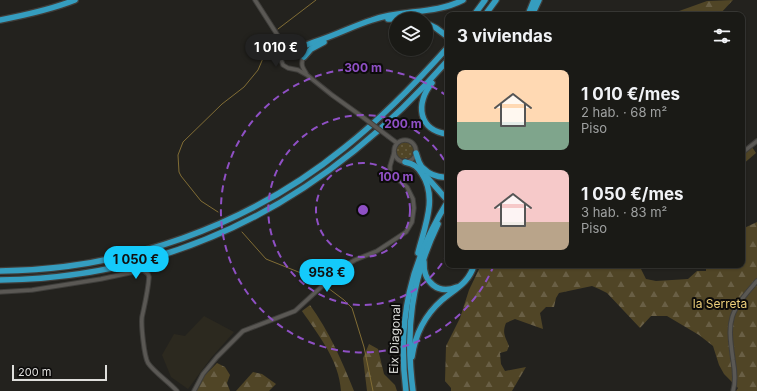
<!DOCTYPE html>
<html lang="es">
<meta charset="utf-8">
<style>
:root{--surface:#1a1a16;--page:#272723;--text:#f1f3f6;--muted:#9fa1a1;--line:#383835;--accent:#14cafb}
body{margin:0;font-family:Inter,sans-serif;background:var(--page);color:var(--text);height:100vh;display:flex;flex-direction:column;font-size:15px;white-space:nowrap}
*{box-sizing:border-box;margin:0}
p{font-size:13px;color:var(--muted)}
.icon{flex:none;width:22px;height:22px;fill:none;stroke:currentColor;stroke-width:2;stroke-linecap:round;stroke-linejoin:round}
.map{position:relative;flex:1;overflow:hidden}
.sheet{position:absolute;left:445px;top:12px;width:300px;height:256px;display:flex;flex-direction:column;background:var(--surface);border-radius:8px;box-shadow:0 1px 3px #0004,0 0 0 1px var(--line)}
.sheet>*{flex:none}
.buttons{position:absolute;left:389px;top:12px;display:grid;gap:8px}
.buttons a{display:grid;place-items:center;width:44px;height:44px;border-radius:50%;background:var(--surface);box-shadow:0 1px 3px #0004,0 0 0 1px var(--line);font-size:20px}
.scale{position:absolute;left:12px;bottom:10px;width:95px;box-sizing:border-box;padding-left:4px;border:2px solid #dfdfdc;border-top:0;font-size:11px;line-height:14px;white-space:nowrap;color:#dfdfdc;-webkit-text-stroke:3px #0c0b0a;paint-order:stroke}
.price{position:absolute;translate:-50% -34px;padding:0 9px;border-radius:14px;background:var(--accent);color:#111;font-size:13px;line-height:26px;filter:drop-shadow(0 1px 2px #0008)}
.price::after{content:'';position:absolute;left:50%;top:24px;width:12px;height:9px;margin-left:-6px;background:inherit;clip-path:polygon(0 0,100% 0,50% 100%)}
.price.current{background:#222;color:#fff}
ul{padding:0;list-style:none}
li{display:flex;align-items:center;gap:12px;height:100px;padding:0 12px}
li span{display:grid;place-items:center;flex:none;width:112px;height:80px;border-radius:8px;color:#555}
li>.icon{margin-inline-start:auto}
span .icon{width:48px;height:48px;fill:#fffc;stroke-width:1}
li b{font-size:17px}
h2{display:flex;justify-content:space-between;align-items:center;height:48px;padding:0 12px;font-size:17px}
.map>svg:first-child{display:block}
.built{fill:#2c291f}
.grass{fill:url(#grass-dots)}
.forest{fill:url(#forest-firs)}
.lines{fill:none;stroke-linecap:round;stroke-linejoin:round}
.stream{stroke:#816d35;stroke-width:1}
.minor-casing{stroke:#3f3e3b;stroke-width:5.5}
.highway-casing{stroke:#3f3e3b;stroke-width:8}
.minor{stroke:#5a5854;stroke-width:3.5}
.highway{stroke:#359dbf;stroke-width:5.5}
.minor-bridge-casing{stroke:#3f3e3b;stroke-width:5.5;stroke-linecap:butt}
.minor-bridge{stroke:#5a5854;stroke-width:3.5}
.ring{fill:none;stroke:#8f50c5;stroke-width:2;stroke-dasharray:7 5}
.labels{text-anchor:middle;stroke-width:4;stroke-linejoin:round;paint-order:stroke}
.park-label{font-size:12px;fill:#eed07b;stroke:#0c0b0a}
.street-label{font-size:12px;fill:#dfdfdc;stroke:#0c0b0a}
.centre{fill:#8f50c5;stroke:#0c0b0a;stroke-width:2}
.ring-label{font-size:12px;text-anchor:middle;font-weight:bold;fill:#8f50c5;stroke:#0c0b0a;stroke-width:4;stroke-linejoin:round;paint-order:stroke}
</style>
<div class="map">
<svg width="757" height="391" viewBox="0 0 757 391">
<defs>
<pattern id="grass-dots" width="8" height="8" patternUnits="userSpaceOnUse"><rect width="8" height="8" fill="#504526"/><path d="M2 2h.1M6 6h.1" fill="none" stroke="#695f45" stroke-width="1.8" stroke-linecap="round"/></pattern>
<pattern id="forest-firs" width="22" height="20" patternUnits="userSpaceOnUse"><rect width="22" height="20" fill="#504526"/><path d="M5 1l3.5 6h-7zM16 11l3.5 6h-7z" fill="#695f45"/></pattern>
</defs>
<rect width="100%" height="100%" fill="#23221e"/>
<!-- built -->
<path class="built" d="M204,316L234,332L211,358L188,389L171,377L162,355L174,334L185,336Z"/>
<!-- grass -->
<circle class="grass" cx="405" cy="151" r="9"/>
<!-- forest -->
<g class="forest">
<path d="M733,0L719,15H668L707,1Z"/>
<path d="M752,147L756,153L742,165V155Z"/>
<path d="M757,222V391H736L738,388L724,374L719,365L713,346L699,335L667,316H651L640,328L607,293L599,289L592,286L559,293L556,298L554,307H546L540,313L543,329L515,319L506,323C502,333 505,336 509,346L507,351L500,353L501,364L505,371L526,367L512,391H451V388L445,381L446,346L460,318L469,290L481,265H555L558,268H571L581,265H641V269L646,279L656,281L688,279L697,271H706V265H742V229Z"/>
<path d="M310,305C329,331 342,361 354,391H341C339,360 319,336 302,311Z"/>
<path d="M369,344L378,349L384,374L395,385L397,391H367L363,358Z"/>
<path d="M217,363L225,367L230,375L227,383L230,391H196L205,375Z"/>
<path d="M253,372L262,374L276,384L269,391H236Z"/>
</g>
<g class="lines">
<!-- stream -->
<g class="stream">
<path d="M278,29L316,0"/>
<path d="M218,212L201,201L181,176L179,172L178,155L183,142L222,104L244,87L258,70L273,35"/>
<path d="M242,232L266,259L306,275L322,284"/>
<path d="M324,285L344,300L352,308L364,347L373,391"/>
</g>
<!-- minor casing -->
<g class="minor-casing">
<g id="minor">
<path d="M255,0L280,39L282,47L280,57L283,65L288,68L298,70L307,75L332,95L364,118"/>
<path d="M281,40C287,44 294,44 299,48C305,53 302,58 302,64C302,67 304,70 306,73"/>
<path d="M389,137L397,143"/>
<circle cx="405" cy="151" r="11"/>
<path d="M742,153L757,141"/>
<path d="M0,292L32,290L101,279L143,270L148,274L149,277C148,291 145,303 142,317C141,325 144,356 148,363C154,372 169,382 177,391"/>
<path d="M194,391L203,374L217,357L243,331L295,311L343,267L355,260L377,251L406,232L412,222L414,208L413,199L407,187L390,173V166L394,153"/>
<path d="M733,391C736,381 735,371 733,360C727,318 729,313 757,281"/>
</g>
</g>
<!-- highway casing -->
<g class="highway-casing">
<g id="highway">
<path d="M474,15L485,0"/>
<path d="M485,15L496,0"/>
<path d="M528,15L534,0"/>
<path d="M532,15L539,0"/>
<path d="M388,19H410"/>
<path d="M0,20C26,15 50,10 75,0"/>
<path d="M426,23L436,28L448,37"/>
<path d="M297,47C304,47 311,43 317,41C336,35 353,26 372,20C402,9 434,15 463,0"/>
<path d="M304,57L311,49L324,42"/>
<path d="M432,83C415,103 418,131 448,134"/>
<path d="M416,153L419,162L424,171"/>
<path d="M405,162C414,164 418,167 422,174C438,198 424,228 418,253"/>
<path d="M423,168C430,175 438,178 448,177"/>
<path d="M426,176L448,201"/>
<path d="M424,262C423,282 438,295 457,287"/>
<path d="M0,271C124,270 248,226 344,148C382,118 416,83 448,47"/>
<path d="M0,280C182,278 330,195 448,60"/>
<path d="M412,357C415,335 425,315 442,300C455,289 469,283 474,265"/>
<path d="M406,391C397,320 410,262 448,201"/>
<path d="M413,391C405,330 411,280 438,224"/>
</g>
</g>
<!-- minor -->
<use href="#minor" class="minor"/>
<!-- highway -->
<use href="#highway" class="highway"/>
<!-- minor-bridge casing -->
<g class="minor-bridge-casing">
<path id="minor-bridge" d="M364,118L389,137"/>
</g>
<!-- minor-bridge -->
<use href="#minor-bridge" class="minor-bridge"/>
</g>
<!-- distance rings -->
<g class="ring">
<circle cx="363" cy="210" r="47"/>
<path d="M448 253A95 95 0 1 1 448 167"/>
<path d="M494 265A142 142 0 1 1 447 96"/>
</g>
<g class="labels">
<!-- park labels -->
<g class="park-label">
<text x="720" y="308">la Serreta</text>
</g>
<!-- street labels -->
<g class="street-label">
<text transform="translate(395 339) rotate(-88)" y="4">Eix Diagonal</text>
</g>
</g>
<circle cx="363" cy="210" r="6" class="centre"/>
<g class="ring-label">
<text x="363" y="72">300 m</text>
<text x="403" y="128">200 m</text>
<text x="396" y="181">100 m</text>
</g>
</svg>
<div class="buttons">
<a><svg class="icon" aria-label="layers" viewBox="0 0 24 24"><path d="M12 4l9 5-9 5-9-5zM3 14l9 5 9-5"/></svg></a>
</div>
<div class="scale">200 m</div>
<b class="price current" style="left:276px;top:68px">1 010 €</b>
<b class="price" style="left:136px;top:280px">1 050 €</b>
<b class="price" style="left:327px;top:293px">958 €</b>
<section class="sheet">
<h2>3 viviendas<svg class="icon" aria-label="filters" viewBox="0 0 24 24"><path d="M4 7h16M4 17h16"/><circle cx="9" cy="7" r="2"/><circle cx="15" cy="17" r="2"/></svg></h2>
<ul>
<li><span style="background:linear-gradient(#ffd9b3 65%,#7fa58c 0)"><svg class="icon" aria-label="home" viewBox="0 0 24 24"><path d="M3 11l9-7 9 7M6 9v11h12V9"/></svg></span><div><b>1 010 €/mes</b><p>2 hab. · 68 m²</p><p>Piso</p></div></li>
<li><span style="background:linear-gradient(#f6c9c9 65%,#b9a48a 0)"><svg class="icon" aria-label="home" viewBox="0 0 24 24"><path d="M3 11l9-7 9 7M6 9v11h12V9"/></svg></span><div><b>1 050 €/mes</b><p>3 hab. · 83 m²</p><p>Piso</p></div></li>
</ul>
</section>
</div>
